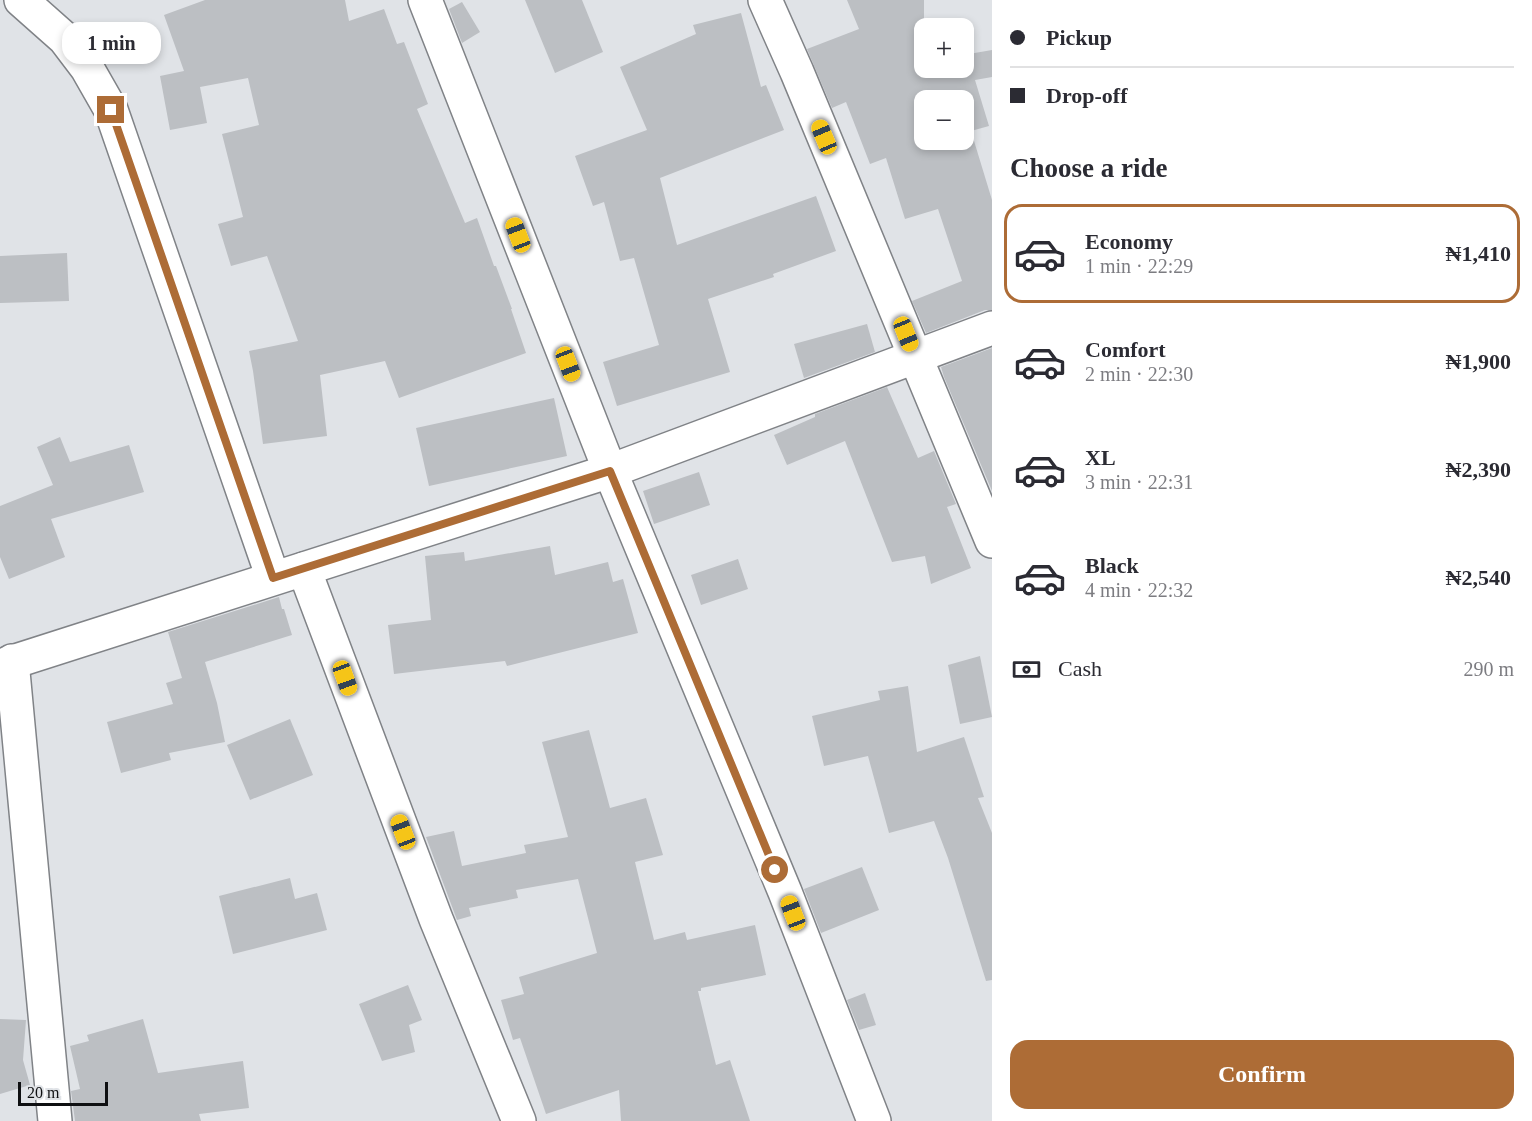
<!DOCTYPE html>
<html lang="en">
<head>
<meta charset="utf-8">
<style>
	:root { --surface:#fff; --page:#f2f2f3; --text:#2b2b33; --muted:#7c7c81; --line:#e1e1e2; --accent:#ad6c36 }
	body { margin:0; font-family:Georgia,serif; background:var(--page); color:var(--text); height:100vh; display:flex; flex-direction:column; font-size:22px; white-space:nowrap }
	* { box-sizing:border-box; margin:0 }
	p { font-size:20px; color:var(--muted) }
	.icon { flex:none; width:33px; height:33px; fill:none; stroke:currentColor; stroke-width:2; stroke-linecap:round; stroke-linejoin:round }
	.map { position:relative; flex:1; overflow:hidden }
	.panel { display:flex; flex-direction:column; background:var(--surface); width:540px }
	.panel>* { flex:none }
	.hud { display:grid; align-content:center; height:132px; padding:0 18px; background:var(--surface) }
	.fabs { position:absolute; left:914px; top:18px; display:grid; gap:12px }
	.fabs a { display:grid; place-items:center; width:60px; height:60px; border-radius:12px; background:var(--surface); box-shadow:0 3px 9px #0003; font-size:30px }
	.scale { position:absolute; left:18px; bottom:15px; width:90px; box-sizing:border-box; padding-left:6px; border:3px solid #0f1012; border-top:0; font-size:16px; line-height:21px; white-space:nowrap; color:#0f1012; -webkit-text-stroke:4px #e0e3e7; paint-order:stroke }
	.end { position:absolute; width:27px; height:27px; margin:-14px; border:8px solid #ad6c36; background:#fff; box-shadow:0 0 0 3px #fff }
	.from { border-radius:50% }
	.bubble { position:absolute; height:42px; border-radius:18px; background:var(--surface); box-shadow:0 3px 9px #0003; font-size:20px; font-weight:800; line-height:42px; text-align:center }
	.car { position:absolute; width:18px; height:36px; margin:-18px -9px; border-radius:8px; box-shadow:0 0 4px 2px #0007; background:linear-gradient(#f5c518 24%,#345 0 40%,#f5c518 0 76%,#345 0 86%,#f5c518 0) }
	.hud b { display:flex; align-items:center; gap:21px; height:57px; font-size:22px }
	.hud b+b { border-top:2px solid var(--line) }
	.hud i { width:15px; height:15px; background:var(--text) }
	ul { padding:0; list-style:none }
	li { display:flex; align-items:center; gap:18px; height:99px; margin:0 12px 9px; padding:0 6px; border:3px solid transparent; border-radius:18px }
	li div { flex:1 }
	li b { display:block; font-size:22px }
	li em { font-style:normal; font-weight:800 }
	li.current { border-color:var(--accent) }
	li>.icon { width:54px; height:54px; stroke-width:1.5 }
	h2 { padding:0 18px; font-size:27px; line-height:72px }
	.pay { display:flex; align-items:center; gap:15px; height:66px; padding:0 18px; font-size:22px }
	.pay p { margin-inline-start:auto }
	.primary-button { display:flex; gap:12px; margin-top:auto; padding:12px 18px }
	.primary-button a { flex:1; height:69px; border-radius:18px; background:var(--accent); color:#fff; font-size:24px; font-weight:800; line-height:69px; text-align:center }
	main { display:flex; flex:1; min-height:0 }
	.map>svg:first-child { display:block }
	.building { fill:#bcbfc3; fill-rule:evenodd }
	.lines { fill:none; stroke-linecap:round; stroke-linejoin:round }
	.street-casing { stroke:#808387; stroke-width:36 }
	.street { stroke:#fff; stroke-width:33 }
	.route { stroke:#ad6c36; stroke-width:8 }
</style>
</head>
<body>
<main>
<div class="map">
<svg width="992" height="1121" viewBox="0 0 992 1121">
	<rect width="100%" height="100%" fill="#e0e3e7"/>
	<g class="building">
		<path d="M205,0h140l4,21 35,-12 13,35 7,-2 24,62 -11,5 48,114 12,-5 17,48h2l16,43h-1l15,44 -127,45 -14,-37 -65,14 7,61 -64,8 -10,-73 -4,-20 49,-10 -31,-85 -36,10 -13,-42 25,-7 -21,-83 37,-9 -11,-47 -48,9 7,36 -37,7 -10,-54 24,-5 -20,-56z"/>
		<path d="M525,0h57l21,52 -48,21z"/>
		<path d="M847,0h77v68h39v-13l29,-5v27l-17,3 14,46 -18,5 21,69v110h-7l-59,23 -14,-32 50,-20 -24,-72 -33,10 -19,-61 -16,6 -24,-62 -14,6 -25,-59 52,-20zM924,100h39v40h-39z"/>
		<path d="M462,2l18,30 -18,11 -13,-34z"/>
		<path d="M741,13l20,74 5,-2 18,45 -124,48 17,67 139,-49 20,55 -63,23 1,3 -66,22 22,73 -113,34 -14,-44 56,-17 -25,-87 -14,3 -16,-59 -11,4 -18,-50 72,-26 -27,-63 76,-33 -3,-9z"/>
		<path d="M67,253l2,48 -69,2v-47z"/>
		<path d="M867,324l8,28 -71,26 -10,-34z"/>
		<path d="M992,348v143l-48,-114 -3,-10z"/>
		<path d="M887,387l31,71 16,-7 22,53 -9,3 24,61 -40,16 -6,-28 -33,6 -47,-121 -58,24 -13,-30 41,-18v-3z"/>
		<path d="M554,398l13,58 -138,30 -13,-58z"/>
		<path d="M60,437l10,25 59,-17 15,47 -93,27 14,38 -56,22 -9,-22v-51l53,-21 -16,-38z"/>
		<path d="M699,472l11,33 -56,19 -11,-33z"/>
		<path d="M550,546l5,29 53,-13 5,20 10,-3 15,54 -131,33 -2,-5 -111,13 -6,-49 43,-5 -6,-64 39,-4 1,9z"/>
		<path d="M738,559l10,30 -47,16 -10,-30z"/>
		<path d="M279,597l3,12h2l8,26 -87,27 12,41 8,39 -56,11 2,7 -50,13 -14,-51 66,-18 -7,-21 16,-5 -14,-46z"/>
		<path d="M980,656l12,61 -32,7 -12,-59z"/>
		<path d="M908,686l9,66 47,-15 20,60 -6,1 14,35v147l-6,1 -38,-123 -14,-37 -45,12 -21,-77 -44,10 -12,-50 68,-16 -2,-9z"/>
		<path d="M290,719l23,56 -63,25 -23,-55z"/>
		<path d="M589,730l21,78 36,-10 17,57 -28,7 19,78 31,-8 2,8 68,-15 11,50 -65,13v3h-3l18,74 14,-5 20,61h-129l-2,-31 -73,24 -26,-76 -7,2 -12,-40 23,-6 -5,-17 78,-24 -19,-74 -62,11 2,8 -49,10 2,8 -14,4 -31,-83 28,-6 8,35 64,-13 -2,-8 44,-8 -26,-95z"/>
		<path d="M862,867l17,43 -58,23 -17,-44z"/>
		<path d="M290,878l5,21 22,-6 10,37 -94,24 -14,-58z"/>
		<path d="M408,985l14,35 -13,5 6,27 -33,9 -23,-57z"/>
		<path d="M865,993l11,32 -17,5 -12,-30z"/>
		<path d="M0,1019l26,1 -3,40 7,25 -30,9z"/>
		<path d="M143,1019l15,54 85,-12 6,47 -50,6 2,7h-126l-4,-30 9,-2 -10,-43 19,-5 -2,-6z"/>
	</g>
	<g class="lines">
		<defs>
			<g id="street">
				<path d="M21,0l44,39 22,29 24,42 162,468"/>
				<path d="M425,0l185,471 175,421 89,229"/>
				<path d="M765,0l32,72 195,469"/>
				<path d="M304,569l132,350 83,202"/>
				<path d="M12,661l43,460"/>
				<path d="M0,666l610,-195 382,-143"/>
			</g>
		</defs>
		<use href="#street" class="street-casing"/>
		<use href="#street" class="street"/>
	</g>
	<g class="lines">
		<path class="route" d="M111,110l162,468 337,-107 165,399"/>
	</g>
</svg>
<div class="fabs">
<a>+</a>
<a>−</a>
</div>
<div class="scale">20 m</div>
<i class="end from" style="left:775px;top:870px"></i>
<i class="end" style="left:111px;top:110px"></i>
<div class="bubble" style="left:62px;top:22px;width:99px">1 min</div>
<i class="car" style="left:824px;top:137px;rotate:337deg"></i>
<i class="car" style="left:518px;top:235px;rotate:339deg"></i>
<i class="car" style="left:906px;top:334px;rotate:158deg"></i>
<i class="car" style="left:568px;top:364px;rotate:159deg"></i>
<i class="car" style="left:345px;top:678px;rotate:160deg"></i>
<i class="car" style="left:403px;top:832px;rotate:339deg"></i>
<i class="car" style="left:793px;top:913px;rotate:339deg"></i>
</div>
<section class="panel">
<div class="hud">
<b><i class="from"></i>Pickup</b>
<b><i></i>Drop-off</b>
</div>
<h2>Choose a ride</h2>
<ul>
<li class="current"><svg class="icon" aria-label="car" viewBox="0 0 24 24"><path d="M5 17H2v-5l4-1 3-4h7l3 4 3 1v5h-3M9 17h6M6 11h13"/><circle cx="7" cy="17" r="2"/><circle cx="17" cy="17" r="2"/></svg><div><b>Economy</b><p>1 min · 22:29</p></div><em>₦1,410</em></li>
<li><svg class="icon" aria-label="car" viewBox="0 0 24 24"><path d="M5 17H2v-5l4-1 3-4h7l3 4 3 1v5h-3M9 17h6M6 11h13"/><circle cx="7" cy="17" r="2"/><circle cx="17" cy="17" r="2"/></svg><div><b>Comfort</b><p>2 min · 22:30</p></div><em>₦1,900</em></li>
<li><svg class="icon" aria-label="car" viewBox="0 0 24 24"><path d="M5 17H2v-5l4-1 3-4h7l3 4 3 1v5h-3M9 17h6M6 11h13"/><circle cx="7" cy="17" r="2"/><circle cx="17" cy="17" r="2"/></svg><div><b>XL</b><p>3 min · 22:31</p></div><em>₦2,390</em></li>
<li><svg class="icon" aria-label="car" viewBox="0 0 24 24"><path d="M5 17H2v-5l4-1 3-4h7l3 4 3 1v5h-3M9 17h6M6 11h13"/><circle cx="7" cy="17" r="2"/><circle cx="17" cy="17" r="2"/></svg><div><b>Black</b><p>4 min · 22:32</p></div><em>₦2,540</em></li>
</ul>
<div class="pay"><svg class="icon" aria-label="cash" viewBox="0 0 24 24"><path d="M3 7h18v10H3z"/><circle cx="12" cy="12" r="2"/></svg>Cash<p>290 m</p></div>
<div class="primary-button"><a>Confirm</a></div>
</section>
</main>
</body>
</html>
